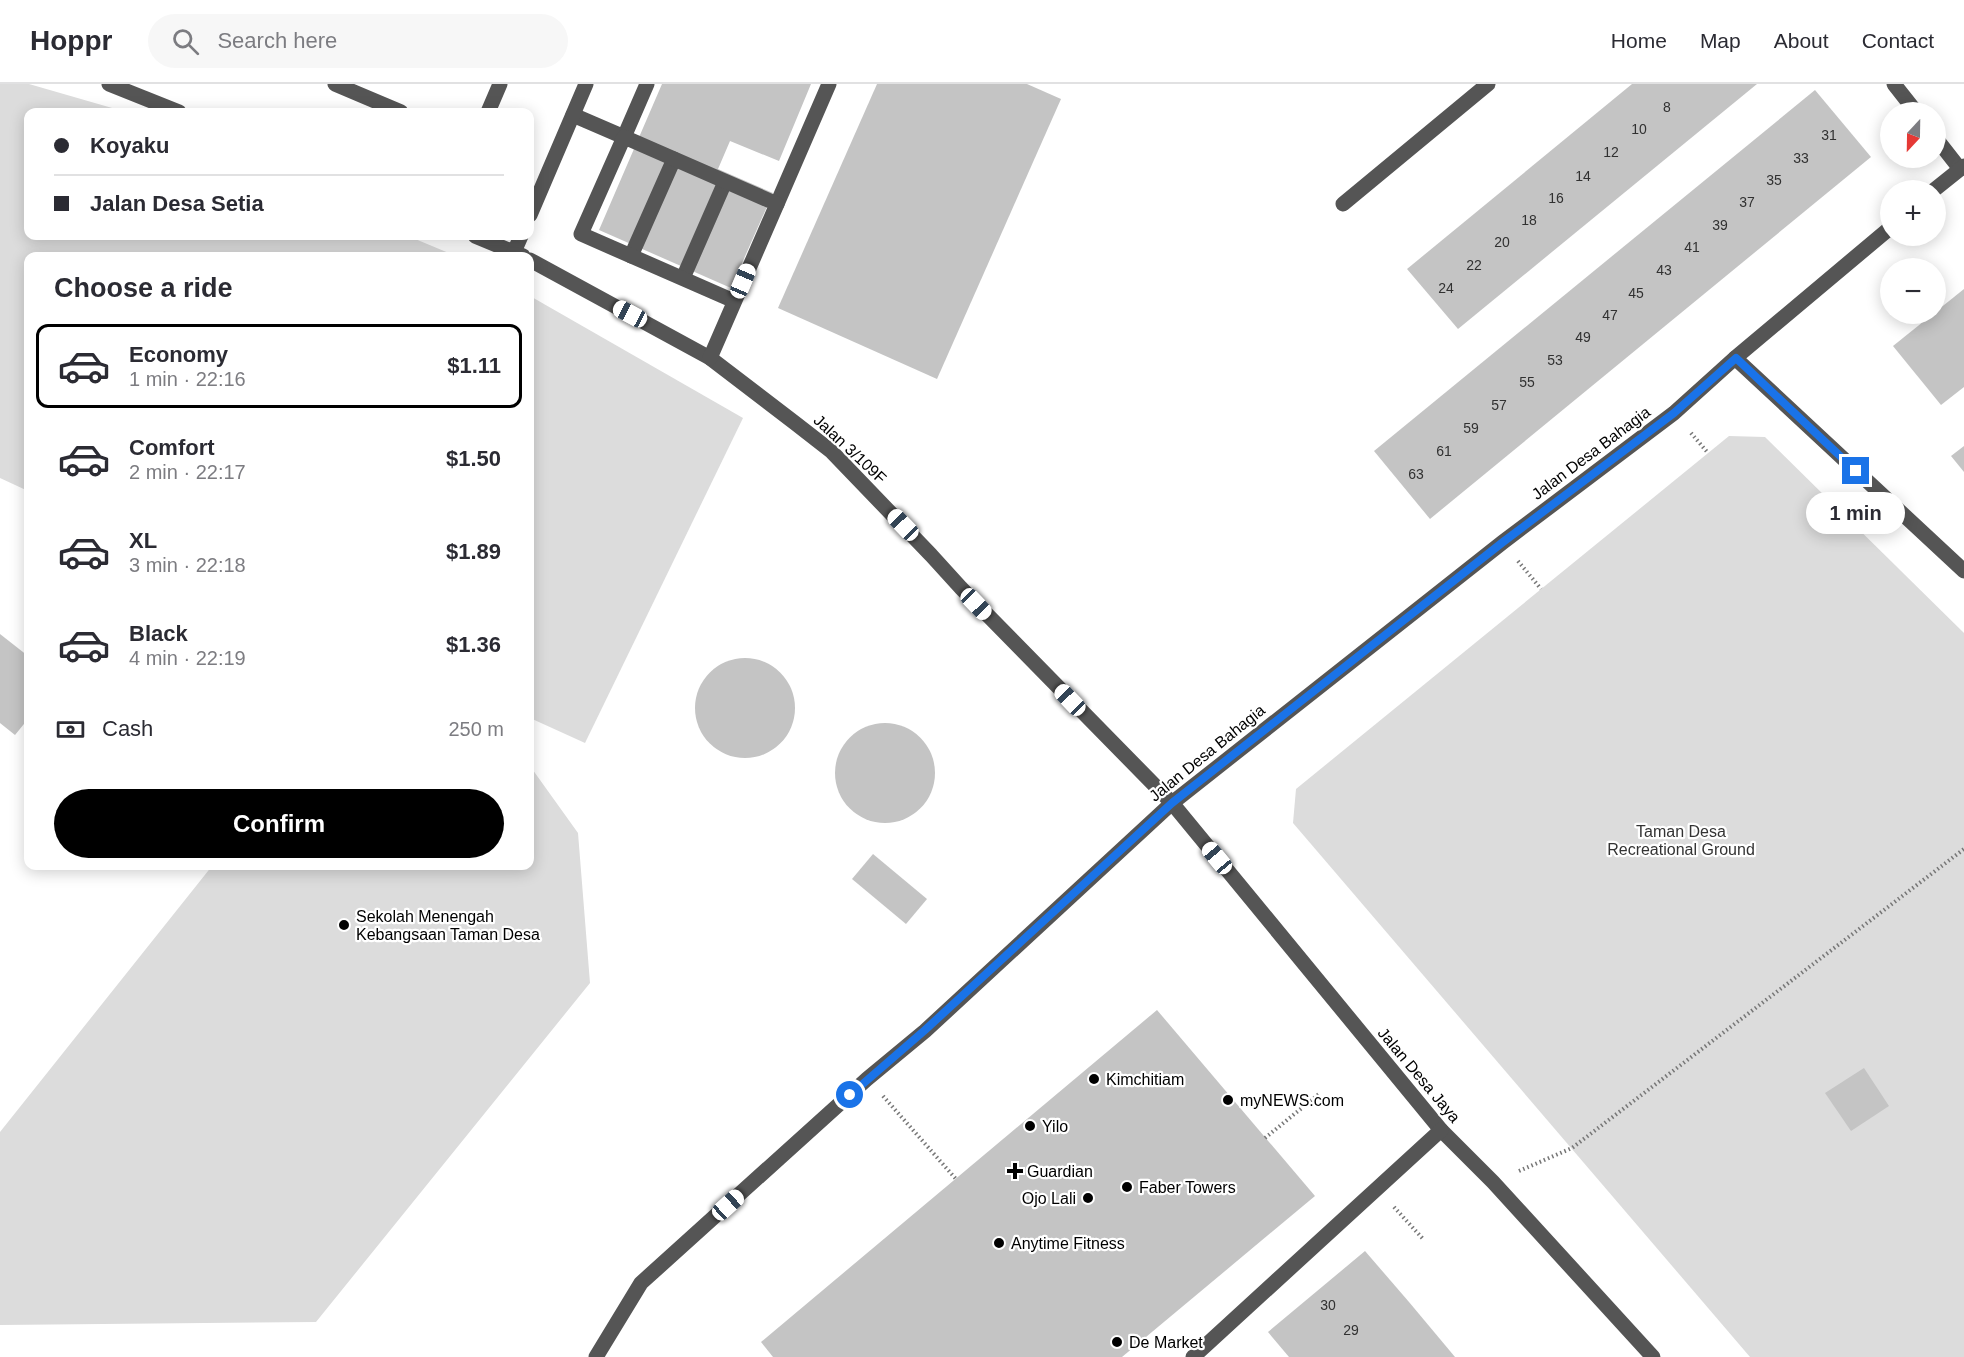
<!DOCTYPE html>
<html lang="en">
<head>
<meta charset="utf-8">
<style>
	:root { --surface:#fff; --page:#f7f7f7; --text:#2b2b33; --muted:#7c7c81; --line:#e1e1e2; --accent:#000 }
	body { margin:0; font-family:Arial,sans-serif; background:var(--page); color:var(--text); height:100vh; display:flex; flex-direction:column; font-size:22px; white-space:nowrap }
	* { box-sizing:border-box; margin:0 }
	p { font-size:20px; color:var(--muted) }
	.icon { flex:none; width:33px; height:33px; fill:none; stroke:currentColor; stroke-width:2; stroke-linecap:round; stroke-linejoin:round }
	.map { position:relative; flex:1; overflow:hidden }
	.drawer { position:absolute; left:24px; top:168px; width:510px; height:618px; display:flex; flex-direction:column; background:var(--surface); border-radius:12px; box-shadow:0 3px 15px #0003 }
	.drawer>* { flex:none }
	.hud { position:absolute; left:24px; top:24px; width:510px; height:132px; border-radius:12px; box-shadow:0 3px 15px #0003; display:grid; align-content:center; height:132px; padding:0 30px; background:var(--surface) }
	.needle { width:39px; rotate:202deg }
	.fabs { position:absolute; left:1880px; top:18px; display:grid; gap:12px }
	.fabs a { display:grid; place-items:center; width:66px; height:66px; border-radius:50%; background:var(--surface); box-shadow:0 3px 15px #0003; font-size:30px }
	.end { position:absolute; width:27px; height:27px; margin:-14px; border:8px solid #1a73e8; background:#fff; box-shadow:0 0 0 3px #fff }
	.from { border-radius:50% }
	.bubble { position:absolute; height:42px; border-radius:21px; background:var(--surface); box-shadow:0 3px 15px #0003; font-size:20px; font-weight:600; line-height:42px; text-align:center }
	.car { position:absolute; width:18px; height:36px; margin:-18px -9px; border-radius:8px; box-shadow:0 0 4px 2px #0007; background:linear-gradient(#fff 24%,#345 0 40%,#fff 0 76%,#345 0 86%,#fff 0) }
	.hud b { display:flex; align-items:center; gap:21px; height:57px; font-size:22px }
	.hud b+b { border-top:2px solid var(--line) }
	.hud i { width:15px; height:15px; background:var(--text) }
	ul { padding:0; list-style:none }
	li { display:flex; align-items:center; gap:18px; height:84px; margin:0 12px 9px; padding:0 18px; border:3px solid transparent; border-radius:12px }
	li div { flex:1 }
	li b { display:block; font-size:22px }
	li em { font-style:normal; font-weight:600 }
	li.active { border-color:var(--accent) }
	li>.icon { width:54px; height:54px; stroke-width:1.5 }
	h2 { padding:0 30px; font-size:27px; line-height:72px }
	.pay { display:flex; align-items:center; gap:15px; height:66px; padding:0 30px; font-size:22px }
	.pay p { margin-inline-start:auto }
	.button { display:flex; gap:12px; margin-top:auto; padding:12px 30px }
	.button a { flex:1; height:69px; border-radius:36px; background:var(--accent); color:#fff; font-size:24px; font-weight:600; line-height:69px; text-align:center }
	header { display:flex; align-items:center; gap:36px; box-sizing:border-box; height:84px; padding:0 30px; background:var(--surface); border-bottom:2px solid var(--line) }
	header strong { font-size:28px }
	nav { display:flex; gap:33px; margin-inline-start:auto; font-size:21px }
	.search { width:420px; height:54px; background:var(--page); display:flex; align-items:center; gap:15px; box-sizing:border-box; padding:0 21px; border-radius:33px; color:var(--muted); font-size:22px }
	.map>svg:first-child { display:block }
	.green { fill:#dcdcdc }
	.building { fill:#c4c4c4 }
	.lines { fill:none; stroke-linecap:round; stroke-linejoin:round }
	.path { stroke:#777; stroke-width:4; stroke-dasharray:1.5 3; stroke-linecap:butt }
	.minor { stroke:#555; stroke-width:15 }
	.route { stroke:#1a73e8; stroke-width:8 }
	.poi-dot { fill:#000; stroke:#fff; stroke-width:2 }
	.labels { text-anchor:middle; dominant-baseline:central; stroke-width:4.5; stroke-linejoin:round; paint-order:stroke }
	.number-label { font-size:14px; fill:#313131 }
	.street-label { font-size:16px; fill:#000; stroke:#fff }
	.park-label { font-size:16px; fill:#333; stroke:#fff }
	.poi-label { font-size:16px; fill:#000; stroke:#fff; text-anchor:start }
</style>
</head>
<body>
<header>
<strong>Hoppr</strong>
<div class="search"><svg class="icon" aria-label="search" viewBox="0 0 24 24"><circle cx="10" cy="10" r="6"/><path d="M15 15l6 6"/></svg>Search here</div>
<nav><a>Home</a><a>Map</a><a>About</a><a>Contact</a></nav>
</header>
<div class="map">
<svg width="1964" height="1273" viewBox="0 0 1964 1273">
	<rect width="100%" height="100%" fill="#fff"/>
	<g class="green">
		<path d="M0,0h29l97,28h-98v124h380l48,20h-428v235l-28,-13z"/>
		<path d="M530,212l213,122 -158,325 -55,-25z"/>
		<path d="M1729,352l36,1 199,196v724h-214l-457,-534 3,-34z"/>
		<path d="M530,682l48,67 12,150 -274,339 -316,3v-193l212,-266h318z"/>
	</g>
	<g class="building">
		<path d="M662,0h149l-32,77 -49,-20 -12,28 55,24 -42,95 -132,-58z"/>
		<path d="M877,0h150l34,15 -124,280 -159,-71z"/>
		<path d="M1632,0h125l-299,245 -51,-60z"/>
		<path d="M1815,6l56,67 -441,362 -56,-68z"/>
		<path d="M1964,205v98l-23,18 -48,-59z"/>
		<path d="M1964,362v26l-13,-16z"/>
		<path d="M0,550l28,22v63l-13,16 -15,-12z"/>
		<circle cx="745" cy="624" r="50"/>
		<circle cx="885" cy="689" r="50"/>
		<path d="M873,770l54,45 -21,25 -54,-45z"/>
		<path d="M1157,926l158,186 -193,161h-349l-12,-15z"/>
		<path d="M1864,984l25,38 -38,25 -26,-38z"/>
		<path d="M1365,1167l44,51 46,55h-166l-21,-25z"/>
	</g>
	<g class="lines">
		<g class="path">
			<path d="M1691,349l17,20"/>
			<path d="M1518,477l23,28"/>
			<path d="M883,1012l73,83"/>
			<path d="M1265,1054l54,-44"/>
			<path d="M1519,1087l53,-23 392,-299"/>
			<path d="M1394,1123l30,33"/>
		</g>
		<g class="minor">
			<path d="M109,0l70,28"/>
			<path d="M335,0l66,28"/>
			<path d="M1894,0l22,28"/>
			<path d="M488,28l12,-28"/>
			<path d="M573,31l51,22 23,-53"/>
			<path d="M1935,53l25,32"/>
			<path d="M1934,106l30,-24"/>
			<path d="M777,120l52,-120"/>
			<path d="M1343,120l145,-120"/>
			<path d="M530,131l56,-131"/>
			<path d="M475,152l48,20"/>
			<path d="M514,168l7,-16"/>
			<path d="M631,172l43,-97"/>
			<path d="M530,176l180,98 85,65 36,28 100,104 30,33 211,215 269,327 52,52 160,175"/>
			<path d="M683,194l42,-96"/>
			<path d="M710,274l67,-154 -153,-67 -43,97 153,67"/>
			<path d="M1735,274l229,213"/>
			<path d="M596,1273l45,-74 226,-204 58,-48 247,-228 331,-261 171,-129 61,-55 155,-130"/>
			<path d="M1193,1273l248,-227"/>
		</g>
	</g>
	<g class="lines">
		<path class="route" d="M850,1011l75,-65 247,-227 331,-261 171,-129 62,-55 120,113"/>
	</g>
	<g class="poi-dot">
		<circle cx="344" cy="841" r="6"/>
		<circle cx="1094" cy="995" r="6"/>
		<circle cx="1228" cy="1016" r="6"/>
		<circle cx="1030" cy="1042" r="6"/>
		<path d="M1012 1078h6v6h6v6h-6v6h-6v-6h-6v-6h6z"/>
		<circle cx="1127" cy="1103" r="6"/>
		<circle cx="1088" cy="1114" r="6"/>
		<circle cx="999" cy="1159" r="6"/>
		<circle cx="1117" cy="1258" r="6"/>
	</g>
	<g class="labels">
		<g class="number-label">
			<text x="1667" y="23">8</text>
			<text x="1639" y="45">10</text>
			<text x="1829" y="51">31</text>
			<text x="1611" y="68">12</text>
			<text x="1801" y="74">33</text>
			<text x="1583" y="92">14</text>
			<text x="1774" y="96">35</text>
			<text x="1556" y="114">16</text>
			<text x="1747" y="118">37</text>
			<text x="1529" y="136">18</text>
			<text x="1720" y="141">39</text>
			<text x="1502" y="158">20</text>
			<text x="1692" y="163">41</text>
			<text x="1474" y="181">22</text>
			<text x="1664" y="186">43</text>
			<text x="1446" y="204">24</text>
			<text x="1636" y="209">45</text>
			<text x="1610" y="231">47</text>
			<text x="1583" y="253">49</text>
			<text x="1555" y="276">53</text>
			<text x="1527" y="298">55</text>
			<text x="1499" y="321">57</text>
			<text x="1471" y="344">59</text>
			<text x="1444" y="367">61</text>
			<text x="1416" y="390">63</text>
			<text x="1328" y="1221">30</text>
			<text x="1351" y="1246">29</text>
		</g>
		<g class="street-label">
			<text transform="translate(850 365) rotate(43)">Jalan 3/109F</text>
			<text transform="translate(1591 369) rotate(-37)">Jalan Desa Bahagia</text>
			<text transform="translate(1207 669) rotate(-39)">Jalan Desa Bahagia</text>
			<text transform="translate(1419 991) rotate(50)">Jalan Desa Jaya</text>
		</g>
		<g class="park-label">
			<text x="1681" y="747">Taman Desa<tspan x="1681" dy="18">Recreational Ground</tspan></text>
		</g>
		<g class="poi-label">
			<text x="356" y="832">Sekolah Menengah<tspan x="356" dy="18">Kebangsaan Taman Desa</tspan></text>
			<text x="1106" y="995">Kimchitiam</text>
			<text x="1240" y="1016">myNEWS.com</text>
			<text x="1042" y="1042">Yilo</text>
			<text x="1027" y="1087">Guardian</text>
			<text x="1139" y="1103">Faber Towers</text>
			<text x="1076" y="1114" text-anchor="end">Ojo Lali</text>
			<text x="1011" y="1159">Anytime Fitness</text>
			<text x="1129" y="1258">De Market</text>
		</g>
	</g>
</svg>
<div class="fabs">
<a><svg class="needle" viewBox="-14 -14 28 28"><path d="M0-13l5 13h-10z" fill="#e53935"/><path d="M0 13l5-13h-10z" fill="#7c7c81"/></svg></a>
<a>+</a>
<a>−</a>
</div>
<i class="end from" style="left:850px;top:1011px"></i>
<i class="end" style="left:1856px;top:387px"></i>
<div class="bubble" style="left:1806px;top:408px;width:99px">1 min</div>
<i class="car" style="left:743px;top:197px;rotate:23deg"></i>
<i class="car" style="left:630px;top:230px;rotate:298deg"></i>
<i class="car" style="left:903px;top:441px;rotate:316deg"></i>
<i class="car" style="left:976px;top:520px;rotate:136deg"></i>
<i class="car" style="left:1070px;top:616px;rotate:316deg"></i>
<i class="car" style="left:1217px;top:774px;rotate:320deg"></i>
<i class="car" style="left:728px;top:1121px;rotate:48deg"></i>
<div class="hud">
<b><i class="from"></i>Koyaku</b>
<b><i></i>Jalan Desa Setia</b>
</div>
<section class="drawer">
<h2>Choose a ride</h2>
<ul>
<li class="active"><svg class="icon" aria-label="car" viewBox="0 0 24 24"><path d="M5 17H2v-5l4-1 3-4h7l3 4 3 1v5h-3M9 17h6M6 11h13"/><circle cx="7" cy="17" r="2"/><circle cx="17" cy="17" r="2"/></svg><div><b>Economy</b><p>1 min · 22:16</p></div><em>$1.11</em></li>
<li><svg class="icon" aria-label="car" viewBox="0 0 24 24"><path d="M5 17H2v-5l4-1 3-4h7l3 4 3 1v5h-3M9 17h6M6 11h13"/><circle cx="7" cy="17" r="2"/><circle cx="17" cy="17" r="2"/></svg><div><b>Comfort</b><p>2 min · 22:17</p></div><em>$1.50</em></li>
<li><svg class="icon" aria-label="car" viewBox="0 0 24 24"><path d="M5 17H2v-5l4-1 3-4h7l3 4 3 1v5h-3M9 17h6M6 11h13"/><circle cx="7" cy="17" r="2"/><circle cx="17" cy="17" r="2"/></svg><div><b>XL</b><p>3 min · 22:18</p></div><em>$1.89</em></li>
<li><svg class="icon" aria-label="car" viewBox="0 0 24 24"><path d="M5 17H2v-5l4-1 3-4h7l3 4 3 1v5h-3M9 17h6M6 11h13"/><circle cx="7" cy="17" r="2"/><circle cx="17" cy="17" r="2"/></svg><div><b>Black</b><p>4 min · 22:19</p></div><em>$1.36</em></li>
</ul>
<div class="pay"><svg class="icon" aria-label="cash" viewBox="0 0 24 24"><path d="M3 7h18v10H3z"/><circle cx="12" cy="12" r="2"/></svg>Cash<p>250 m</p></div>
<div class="button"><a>Confirm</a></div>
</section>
</div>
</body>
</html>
